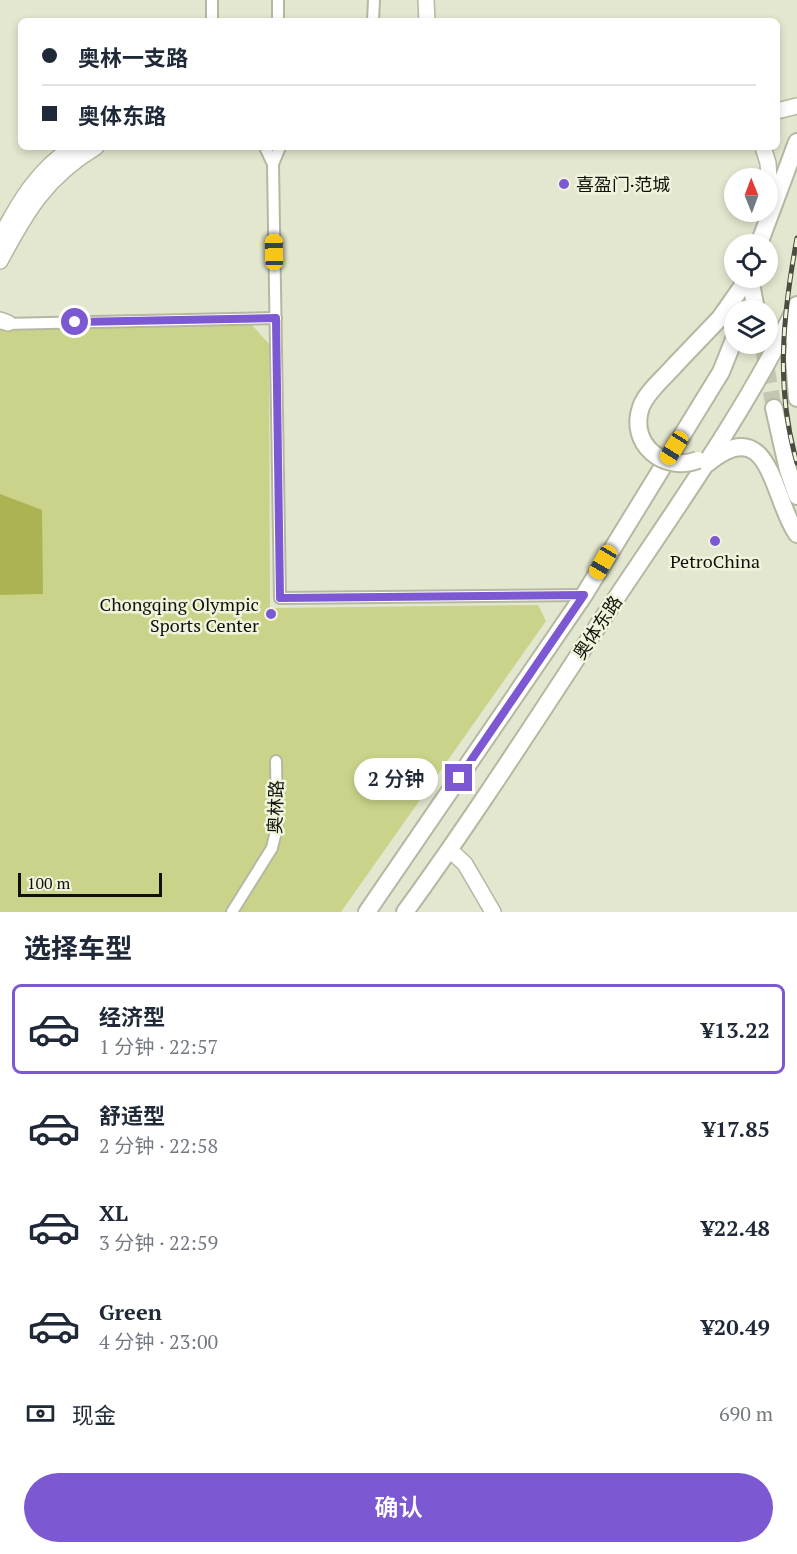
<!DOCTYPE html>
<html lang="zh">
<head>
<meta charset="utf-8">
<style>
	:root { --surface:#fff; --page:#f6f6f7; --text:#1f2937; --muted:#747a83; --line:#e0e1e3; --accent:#7c58d2 }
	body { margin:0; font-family:"PT Serif","Noto Sans SC",serif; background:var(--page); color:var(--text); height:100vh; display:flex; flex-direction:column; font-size:22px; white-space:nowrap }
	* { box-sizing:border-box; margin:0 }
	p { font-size:20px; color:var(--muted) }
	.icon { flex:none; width:33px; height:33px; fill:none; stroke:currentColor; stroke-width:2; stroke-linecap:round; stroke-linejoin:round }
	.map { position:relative; height:912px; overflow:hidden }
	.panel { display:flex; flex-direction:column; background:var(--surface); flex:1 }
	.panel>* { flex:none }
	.hud { position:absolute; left:18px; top:18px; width:762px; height:132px; border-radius:9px; box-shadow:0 3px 9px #0003; display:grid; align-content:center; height:132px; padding:0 24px; background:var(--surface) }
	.needle { width:39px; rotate:359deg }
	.buttons { position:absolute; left:724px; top:168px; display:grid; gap:12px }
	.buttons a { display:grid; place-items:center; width:54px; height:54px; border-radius:50%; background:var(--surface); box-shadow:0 3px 9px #0003; font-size:30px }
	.scale { position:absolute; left:18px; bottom:15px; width:144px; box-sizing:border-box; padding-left:6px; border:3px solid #101109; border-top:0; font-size:16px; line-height:21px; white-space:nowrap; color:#101109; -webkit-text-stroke:4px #f1f4dc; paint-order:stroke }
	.end { position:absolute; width:27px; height:27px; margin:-14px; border:8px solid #7c58d2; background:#fff; box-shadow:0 0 0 3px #fff }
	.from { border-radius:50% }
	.bubble { position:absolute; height:42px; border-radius:21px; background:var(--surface); box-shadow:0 3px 9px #0003; font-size:20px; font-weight:600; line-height:42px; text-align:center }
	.car { position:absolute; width:18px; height:36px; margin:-18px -9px; border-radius:8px; box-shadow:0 0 4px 2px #0007; background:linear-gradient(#f5c518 24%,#345 0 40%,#f5c518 0 76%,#345 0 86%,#f5c518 0) }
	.hud b { display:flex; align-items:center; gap:21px; height:57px; font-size:22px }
	.hud b+b { border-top:2px solid var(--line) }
	.hud i { width:15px; height:15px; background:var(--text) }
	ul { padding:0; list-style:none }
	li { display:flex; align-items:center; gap:18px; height:90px; margin:0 12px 9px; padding:0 12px; border:3px solid transparent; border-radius:9px }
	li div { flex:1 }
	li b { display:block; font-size:22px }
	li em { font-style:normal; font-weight:600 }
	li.current { border-color:var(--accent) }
	li>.icon { width:54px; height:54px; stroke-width:1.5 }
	h2 { padding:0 24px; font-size:27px; line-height:72px }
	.pay { display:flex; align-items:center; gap:15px; height:66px; padding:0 24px; font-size:22px }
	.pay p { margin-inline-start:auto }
	.cta { display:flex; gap:12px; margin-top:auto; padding:12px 24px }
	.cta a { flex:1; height:69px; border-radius:36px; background:var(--accent); color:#fff; font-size:24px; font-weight:600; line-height:69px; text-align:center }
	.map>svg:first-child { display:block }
	.green { fill:#cbd38a }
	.forest { fill:#abb352 }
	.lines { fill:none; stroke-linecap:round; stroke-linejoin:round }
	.primary-tunnel { stroke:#c3c7b1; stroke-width:16; stroke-dasharray:16 8; stroke-linecap:butt }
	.street-casing { stroke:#b5b8a1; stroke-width:14 }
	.secondary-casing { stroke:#b5b8a1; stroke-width:18 }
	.primary-casing { stroke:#b5b8a1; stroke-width:20 }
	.street { stroke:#fff; stroke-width:10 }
	.secondary { stroke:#fff; stroke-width:15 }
	.primary { stroke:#fff; stroke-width:16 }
	.rail-casing { stroke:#4b4d40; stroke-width:5 }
	.rail { stroke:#f1f4dc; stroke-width:3; stroke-dasharray:9; stroke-linecap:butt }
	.primary-bridge-casing { stroke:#b5b8a1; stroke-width:20; stroke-linecap:butt }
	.primary-bridge { stroke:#fff; stroke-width:16 }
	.route { stroke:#7c58d2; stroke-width:8 }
	.poi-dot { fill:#7c58d2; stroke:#f1f4dc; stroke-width:2 }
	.labels { text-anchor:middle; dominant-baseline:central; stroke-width:5; stroke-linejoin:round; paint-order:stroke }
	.poi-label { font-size:18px; fill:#101109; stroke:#f1f4dc; text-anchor:start }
	.street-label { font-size:18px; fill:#101109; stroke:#f1f4dc }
</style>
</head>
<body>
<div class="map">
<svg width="797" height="912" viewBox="0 0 797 912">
	<rect width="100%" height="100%" fill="#e3e7cf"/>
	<path class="green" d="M251,324l18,20 1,264 268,-3 8,16 -205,291h-341v-584z"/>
	<path class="forest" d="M0,494l42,16 1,84 -43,1z"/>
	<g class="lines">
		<path class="primary-tunnel" d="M762,344l12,64"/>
		<defs>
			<g id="street">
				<path d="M212,0v21"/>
				<path d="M278,21v-21"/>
				<path d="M373,21l1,-21"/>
				<path d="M265,147l8,17"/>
				<path d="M280,147l-7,17 7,434 304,-3"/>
				<path d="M3,324l273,-6"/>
				<path d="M232,912l40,-64 5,-21 -1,-66"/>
			</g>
			<g id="secondary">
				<path d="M426,0l1,21"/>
				<path d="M777,111l20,-5"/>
				<path d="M763,147l5,16 3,45"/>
				<path d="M0,238c19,-36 38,-69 73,-91"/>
				<path d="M0,261c26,-49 46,-84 96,-114"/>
				<path d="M0,320l8,3"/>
				<path d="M450,850l15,14 28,48"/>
			</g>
			<g id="primary">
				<path d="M759,244l38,-102"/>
				<path d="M750,278l6,32"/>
				<path d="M797,321l-3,37 3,40"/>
				<path d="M676,364l44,-46 28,-40"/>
				<path d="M774,408l14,62 9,26"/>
				<path d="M708,463c63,-52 64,36 89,71"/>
				<path d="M367,912l217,-317 137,-223 14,-35"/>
				<path d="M405,912c72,-99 138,-203 206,-306 65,-98 135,-195 186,-301"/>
			</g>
		</defs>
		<use href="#street" class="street-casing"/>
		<use href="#secondary" class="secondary-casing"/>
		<use href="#primary" class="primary-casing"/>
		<use href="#street" class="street"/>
		<use href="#secondary" class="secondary"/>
		<use href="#primary" class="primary"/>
		<defs>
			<path id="rail" d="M797,238c-14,76 -22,149 0,225"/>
		</defs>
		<use href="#rail" class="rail-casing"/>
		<use href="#rail" class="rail"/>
		<defs>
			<path id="primary-bridge" d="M676,364c-11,13 -29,27 -35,43 -13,37 23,66 57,53"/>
		</defs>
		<use href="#primary-bridge" class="primary-bridge-casing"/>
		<use href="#primary-bridge" class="primary-bridge"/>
	</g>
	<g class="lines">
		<path class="route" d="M75,322l201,-4 4,280 304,-3 -125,183"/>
	</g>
	<g class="poi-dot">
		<circle cx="564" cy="184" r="6"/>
		<circle cx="715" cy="541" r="6"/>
		<circle cx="271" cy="614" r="6"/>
	</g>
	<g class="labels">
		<g class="poi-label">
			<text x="576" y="184">喜盈门·范城</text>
			<text x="715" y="561" text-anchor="middle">PetroChina</text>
			<text x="259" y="604" text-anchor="end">Chongqing Olympic<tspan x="259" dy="21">Sports Center</tspan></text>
		</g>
		<g class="street-label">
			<text transform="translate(597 627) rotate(-56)">奥体东路</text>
			<text transform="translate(275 807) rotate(-88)">奥林路</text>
		</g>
	</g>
</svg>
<div class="buttons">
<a><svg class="needle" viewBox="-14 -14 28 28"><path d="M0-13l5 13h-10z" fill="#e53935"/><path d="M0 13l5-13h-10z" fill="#747a83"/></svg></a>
<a><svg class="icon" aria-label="locate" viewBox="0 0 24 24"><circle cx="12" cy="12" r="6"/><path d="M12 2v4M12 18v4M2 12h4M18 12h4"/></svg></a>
<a><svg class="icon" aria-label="layers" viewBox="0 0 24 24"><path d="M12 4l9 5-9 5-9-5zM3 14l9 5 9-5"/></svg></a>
</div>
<div class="scale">100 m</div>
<i class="end from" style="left:75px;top:322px"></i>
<i class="end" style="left:459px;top:778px"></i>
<div class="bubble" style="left:354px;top:758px;width:84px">2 分钟</div>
<i class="car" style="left:274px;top:252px;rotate:359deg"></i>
<i class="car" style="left:674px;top:448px;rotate:212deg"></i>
<i class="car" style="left:603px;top:562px;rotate:210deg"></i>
<div class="hud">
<b><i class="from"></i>奥林一支路</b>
<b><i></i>奥体东路</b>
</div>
</div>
<section class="panel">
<h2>选择车型</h2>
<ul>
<li class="current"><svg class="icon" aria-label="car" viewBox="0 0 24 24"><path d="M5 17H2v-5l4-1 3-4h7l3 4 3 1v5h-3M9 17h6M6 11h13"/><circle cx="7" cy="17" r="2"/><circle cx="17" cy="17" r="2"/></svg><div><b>经济型</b><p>1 分钟 · 22:57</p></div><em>¥13.22</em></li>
<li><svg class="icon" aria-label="car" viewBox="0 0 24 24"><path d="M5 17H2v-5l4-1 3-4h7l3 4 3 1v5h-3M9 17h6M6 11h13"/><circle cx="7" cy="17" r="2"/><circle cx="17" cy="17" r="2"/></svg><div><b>舒适型</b><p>2 分钟 · 22:58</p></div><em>¥17.85</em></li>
<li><svg class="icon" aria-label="car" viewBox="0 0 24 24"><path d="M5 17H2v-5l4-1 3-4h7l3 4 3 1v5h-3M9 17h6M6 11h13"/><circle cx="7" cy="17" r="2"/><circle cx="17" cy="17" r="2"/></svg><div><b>XL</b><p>3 分钟 · 22:59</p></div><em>¥22.48</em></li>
<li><svg class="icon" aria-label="car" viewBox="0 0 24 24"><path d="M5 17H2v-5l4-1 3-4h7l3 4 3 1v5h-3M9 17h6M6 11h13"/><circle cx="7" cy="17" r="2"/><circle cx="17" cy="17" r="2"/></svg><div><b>Green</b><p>4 分钟 · 23:00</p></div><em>¥20.49</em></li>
</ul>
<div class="pay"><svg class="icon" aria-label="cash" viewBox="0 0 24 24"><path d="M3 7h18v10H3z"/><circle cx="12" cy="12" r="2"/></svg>现金<p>690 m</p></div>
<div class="cta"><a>确认</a></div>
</section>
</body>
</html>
